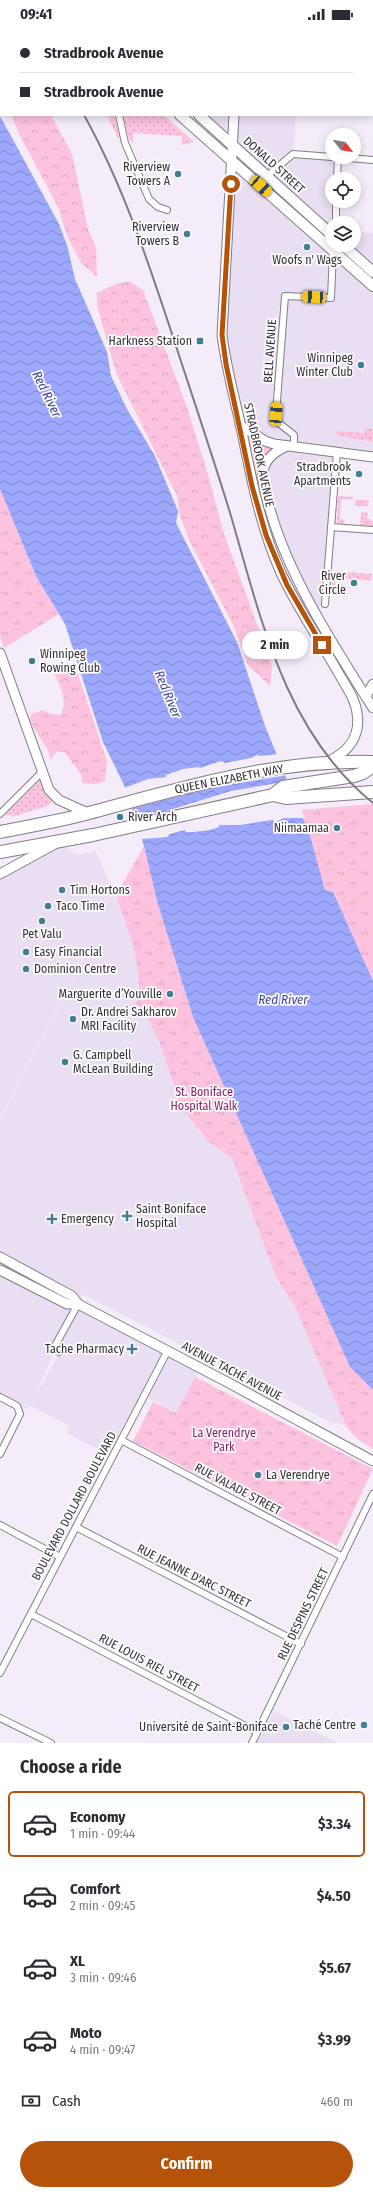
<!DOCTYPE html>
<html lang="en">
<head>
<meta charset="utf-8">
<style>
	:root { --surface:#fff; --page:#f7f7f7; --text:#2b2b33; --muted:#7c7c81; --line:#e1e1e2; --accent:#b45309 }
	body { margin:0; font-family:"Fira Sans Condensed",sans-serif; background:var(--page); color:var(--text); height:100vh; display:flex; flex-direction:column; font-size:15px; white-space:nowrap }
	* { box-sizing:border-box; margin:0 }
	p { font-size:13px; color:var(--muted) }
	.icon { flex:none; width:22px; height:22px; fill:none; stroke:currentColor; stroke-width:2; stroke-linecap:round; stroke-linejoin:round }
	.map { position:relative; height:1715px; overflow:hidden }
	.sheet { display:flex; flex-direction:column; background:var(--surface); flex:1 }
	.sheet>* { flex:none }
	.hud { position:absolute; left:0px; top:0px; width:373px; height:88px; box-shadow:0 2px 10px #0003; display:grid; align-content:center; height:88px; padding:0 20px; background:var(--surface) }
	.needle { width:26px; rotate:121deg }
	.tools { position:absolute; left:325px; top:100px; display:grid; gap:8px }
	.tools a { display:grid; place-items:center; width:36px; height:36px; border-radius:50%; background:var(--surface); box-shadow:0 2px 10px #0003; font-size:20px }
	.end { position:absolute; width:18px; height:18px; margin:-9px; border:5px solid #b45309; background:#fff; box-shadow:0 0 0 2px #fff }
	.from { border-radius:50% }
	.bubble { position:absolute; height:28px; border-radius:14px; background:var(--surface); box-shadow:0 2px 10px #0003; font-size:13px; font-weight:700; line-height:28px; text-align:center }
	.car { position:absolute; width:12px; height:24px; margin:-12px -6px; border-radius:5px; box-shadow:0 0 3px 1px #0007; background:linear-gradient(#f5c518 24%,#345 0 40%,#f5c518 0 76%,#345 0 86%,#f5c518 0) }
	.hud b { display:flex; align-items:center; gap:14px; height:38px; font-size:15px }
	.hud b+b { border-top:1px solid var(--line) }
	.hud i { width:10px; height:10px; background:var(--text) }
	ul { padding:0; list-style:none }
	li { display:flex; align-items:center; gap:12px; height:66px; margin:0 8px 6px; padding:0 12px; border:2px solid transparent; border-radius:6px }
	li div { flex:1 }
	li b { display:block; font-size:15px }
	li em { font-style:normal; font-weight:700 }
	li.selected { border-color:var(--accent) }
	li>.icon { width:36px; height:36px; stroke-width:1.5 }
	h2 { padding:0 20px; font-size:18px; line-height:48px }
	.pay { display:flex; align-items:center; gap:10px; height:44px; padding:0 20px; font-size:15px }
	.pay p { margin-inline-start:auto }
	.cta { display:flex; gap:8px; margin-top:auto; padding:8px 20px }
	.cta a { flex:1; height:46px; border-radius:24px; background:var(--accent); color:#fff; font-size:16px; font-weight:700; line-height:46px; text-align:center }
	.status { display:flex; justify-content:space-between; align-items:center; height:28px; padding:0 20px; background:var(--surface); direction:ltr }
	.status svg { height:11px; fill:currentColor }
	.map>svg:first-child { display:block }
	.built { fill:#eadef2; fill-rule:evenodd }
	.grass { fill:url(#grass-dots) }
	.forest { fill:url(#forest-crowns) }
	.park { fill:url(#park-tufts) }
	.water { fill:url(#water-waves) }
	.pier { fill:#f4ecf9 }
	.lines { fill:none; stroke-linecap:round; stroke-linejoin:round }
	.street-casing { stroke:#847c88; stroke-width:8 }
	.secondary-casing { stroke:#847c88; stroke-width:11 }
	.primary-casing { stroke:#847c88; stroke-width:12 }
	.highway-casing { stroke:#847c88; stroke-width:14 }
	.street { stroke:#fff; stroke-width:6 }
	.secondary { stroke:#fff; stroke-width:9 }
	.primary { stroke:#fff; stroke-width:10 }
	.highway { stroke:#fff; stroke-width:12 }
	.rail { stroke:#807b83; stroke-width:2 }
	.route { stroke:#b45309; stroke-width:5 }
	.poi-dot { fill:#407f93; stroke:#fefcff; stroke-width:1.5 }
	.labels { text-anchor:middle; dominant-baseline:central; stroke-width:3.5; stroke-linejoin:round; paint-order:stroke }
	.street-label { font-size:12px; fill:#343136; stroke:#fefcff }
	.poi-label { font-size:12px; fill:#343136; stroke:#fefcff; text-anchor:end }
	.park-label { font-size:12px; fill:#8a225e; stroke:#fefcff }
	.water-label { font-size:13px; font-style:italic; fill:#3c3f9d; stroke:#fefcff }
</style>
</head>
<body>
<div class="status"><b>09:41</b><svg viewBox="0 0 49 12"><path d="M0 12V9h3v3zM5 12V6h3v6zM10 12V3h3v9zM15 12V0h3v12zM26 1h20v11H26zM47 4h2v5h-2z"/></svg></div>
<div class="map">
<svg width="373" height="1715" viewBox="0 0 373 1715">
	<defs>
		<pattern id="grass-dots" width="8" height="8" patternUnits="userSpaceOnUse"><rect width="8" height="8" fill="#fdc3de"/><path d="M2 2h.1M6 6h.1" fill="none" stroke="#d9a8bf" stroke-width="1.8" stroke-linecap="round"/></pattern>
		<pattern id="forest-crowns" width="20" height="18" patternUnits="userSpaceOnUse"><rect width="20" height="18" fill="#fdc3de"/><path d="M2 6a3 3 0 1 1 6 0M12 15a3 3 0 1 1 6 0" fill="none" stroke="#d9a8bf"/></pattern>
		<pattern id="park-tufts" width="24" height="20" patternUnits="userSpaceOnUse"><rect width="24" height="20" fill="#fdc3de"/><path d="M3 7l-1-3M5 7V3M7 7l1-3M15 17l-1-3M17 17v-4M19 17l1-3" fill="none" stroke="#d9a8bf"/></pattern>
		<pattern id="water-waves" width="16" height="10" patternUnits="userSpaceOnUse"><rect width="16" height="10" fill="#9ba8fb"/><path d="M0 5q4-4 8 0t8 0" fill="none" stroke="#7f89cc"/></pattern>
	</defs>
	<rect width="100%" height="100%" fill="#f4ecf9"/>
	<g class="built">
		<path d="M101,0h78v1z"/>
		<path d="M199,87h97l-3,39 45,3 -1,22h-5v22h4v22h-4v12z"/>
		<path d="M232,132l141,126v169l-36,-3 -12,152 -10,5 -19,-31 -56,-153 -18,-90z"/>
		<path d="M354,204l19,1v39l-30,-27h11z"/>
		<path d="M60,814l17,13 18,-4 21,44 22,67 1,20 -3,23 8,5 17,33 21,66 27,33 23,16 43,117 20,32 51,119 -16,-4 -247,-128 -5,10 122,63 -24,46 -32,-17 -31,61 -46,-24 3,-7 -39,-20 -11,5 -20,-14v-276l115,-224 -115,222v-245zM55,1322l2,6 -23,43z"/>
		<path d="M274,1683l64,32h-81z"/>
	</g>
	<g class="grass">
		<path d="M107,87h7l6,22 -2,1z"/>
		<path d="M123,87h41l30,27 -12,3v-9l-49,-3v10l-4,-4z"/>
		<path d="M240,397l45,22 -15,10 -6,30 -12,-1z"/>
		<path d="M365,401h8v13l-38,-7 1,-4 28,2z"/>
		<path d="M338,468l15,1v2h-12l-1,20 5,1 -2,4 -6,-1z"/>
		<path d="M355,472h14l-1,6h-13z"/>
		<path d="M361,484l7,1 -1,5 6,3v5l-13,-1z"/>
		<path d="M333,543l39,3 -1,7 -35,-4 -1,9h-3z"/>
		<path d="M40,752l14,20 -7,6 -35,11 -1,-3 -7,2z"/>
	</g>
	<g class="forest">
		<path d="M11,87h40l21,39 16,75 8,19 1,29 -16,-14 -14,-27 -9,-29 -39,-73z"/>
		<path d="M129,253l14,9 45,120 21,68 14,53 49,134 -2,21 -22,-21 -14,-38 -44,-85 -10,-26 -3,-20 -61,-123 -19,-68v-12l19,-9z"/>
		<path d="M69,641l9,5 29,87 -2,20 -10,3 -13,-1 -1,-9 -17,-22h-7l-7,8 -2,-10 -19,-30 2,-6 12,-4 8,4 9,1c9,-13 0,-29 -6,-42l3,-3z"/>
	</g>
	<g class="park">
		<path d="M0,461l36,87 23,38 -55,34 -4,-12z"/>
		<path d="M373,776v177l-40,-89 -8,-2 -25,-80z"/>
		<path d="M144,818l13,55 36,116 157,350 23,23v59l-18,-12 -9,-11 -51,-119 -20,-32 -43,-117 -23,-16 -27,-33 -22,-66 -16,-33 -8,-5c10,-37 -9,-74 -20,-110z"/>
		<path d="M195,1349l178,92 -36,77 -204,-105 20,-39 23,11z"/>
	</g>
	<path class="water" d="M0,88l59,108 8,21 8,34 32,73 4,24 16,33 28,47 23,55 -2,12 61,119 28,84 45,110 15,54 8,2 40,89v409l-23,-23 -157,-350 -36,-116 -13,-55 -20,-61 -21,-43 -38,-118 -29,-48 -36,-87z"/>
	<g class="pier">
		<path d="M278,724l10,23 -74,12 -84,22 -8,-23 2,2 24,-9 18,-2v-2l17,-6 16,-2 1,1 21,-7 4,2 26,-5 6,-3 4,1 17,-2z"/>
		<path d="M290,753l15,37h-22l-7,4 -4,-2 -32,5h-21v2l-9,3 -16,2h-8l-1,-2 -15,4 -3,3 -25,2 -1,4 -8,-24 27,-6 71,-22z"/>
	</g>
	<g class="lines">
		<defs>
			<g id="street">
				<path d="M126,1l1,-1"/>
				<path d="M372,41h1"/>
				<path d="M119,87l6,28 24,56 9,8 9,3"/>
				<path d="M336,129l37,3"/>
				<path d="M267,148l26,-22 39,3"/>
				<path d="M337,151l1,-22"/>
				<path d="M336,195v-22"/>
				<path d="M294,419v-12l-14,-11 -4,-10 9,-118 46,2 2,-47"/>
				<path d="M331,499l42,3"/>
				<path d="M325,576l12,-152"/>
				<path d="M0,786l41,-41"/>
				<path d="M59,1324l-3,-3v-5l22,-40"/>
				<path d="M0,1369l17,9 3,8 -20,40"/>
				<path d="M121,1412l222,117"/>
				<path d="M0,1497l60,32"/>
				<path d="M76,1499l225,117"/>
				<path d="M31,1586l226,118"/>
				<path d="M0,1645l168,-323"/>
				<path d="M0,1690l51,25"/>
				<path d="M252,1715l121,-249"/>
			</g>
			<g id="secondary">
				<path d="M239,1v-1"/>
				<path d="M234,87l-12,220c4,32 12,61 19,92 10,50 19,99 40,146 15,32 36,63 54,94 8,15 20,30 22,46 4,23 -9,39 -28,48"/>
				<path d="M240,397l25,16 9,3 99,13"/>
				<path d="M285,419c-11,5 -21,13 -22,26 -1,11 3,23 6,33 19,70 65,140 104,202"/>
				<path d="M0,625l49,137 10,10 29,13"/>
				<path d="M366,668l7,-12"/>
				<path d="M0,846l53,-29"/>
				<path d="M0,1229l72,39 6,8"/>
				<path d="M0,1242l67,34h11l151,79 144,78"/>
			</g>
			<g id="primary">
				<path d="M81,0l1,1"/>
				<path d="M101,0l1,1"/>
				<path d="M180,87l193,171"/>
				<path d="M199,87l133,120"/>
				<path d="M343,217l30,27"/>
			</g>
			<g id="highway">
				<path d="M273,767l10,-8 71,-11 9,-3 10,-7"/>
				<path d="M0,804c30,-6 60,-11 89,-19 92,-25 188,-54 284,-51"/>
				<path d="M0,824l93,-17 180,-40 13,3 87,-6"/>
			</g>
		</defs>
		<use href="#street" class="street-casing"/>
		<use href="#secondary" class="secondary-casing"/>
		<use href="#primary" class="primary-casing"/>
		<use href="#highway" class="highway-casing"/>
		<use href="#street" class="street"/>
		<use href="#secondary" class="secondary"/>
		<use href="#primary" class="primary"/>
		<use href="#highway" class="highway"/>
		<g class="rail">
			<path d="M35,0v1"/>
			<path d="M84,87c39,70 65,149 90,225 19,58 39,117 57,176 30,103 54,216 142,287"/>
		</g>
	</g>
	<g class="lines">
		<path class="route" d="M231,156l-9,151 4,29 26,122 14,49 21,50 35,60"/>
	</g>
	<g class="poi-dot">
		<circle cx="178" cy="146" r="4"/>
		<circle cx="187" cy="206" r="4"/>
		<circle cx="307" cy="219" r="4"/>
		<rect x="196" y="309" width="8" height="8" rx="2"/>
		<circle cx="361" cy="337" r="4"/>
		<circle cx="359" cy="446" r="4"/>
		<circle cx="354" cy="555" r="4"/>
		<circle cx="32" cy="633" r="4"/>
		<circle cx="120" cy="789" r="4"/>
		<circle cx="337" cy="800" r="4"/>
		<circle cx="62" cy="862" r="4"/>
		<circle cx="48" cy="878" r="4"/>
		<circle cx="42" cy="893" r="4"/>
		<circle cx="26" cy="924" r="4"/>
		<circle cx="26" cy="941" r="4"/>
		<circle cx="170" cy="966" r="4"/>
		<circle cx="73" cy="991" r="4"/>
		<circle cx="65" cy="1034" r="4"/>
		<path d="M125 1182h4v4h4v4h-4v4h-4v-4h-4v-4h4z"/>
		<path d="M50 1185h4v4h4v4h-4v4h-4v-4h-4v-4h4z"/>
		<path d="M130 1315h4v4h4v4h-4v4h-4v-4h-4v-4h4z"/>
		<circle cx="258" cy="1447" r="4"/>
		<circle cx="364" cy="1697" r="4"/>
		<circle cx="286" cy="1699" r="4"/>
	</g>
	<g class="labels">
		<g class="street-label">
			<text transform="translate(274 137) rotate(42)">DONALD STREET</text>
			<text transform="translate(270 323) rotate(-86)">BELL AVENUE</text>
			<text transform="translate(259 427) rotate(78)">STRADBROOK AVENUE</text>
			<text transform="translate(229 751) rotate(-11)">QUEEN ELIZABETH WAY</text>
			<text transform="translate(232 1343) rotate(28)">AVENUE TACHÉ AVENUE</text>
			<text transform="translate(238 1461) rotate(28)">RUE VALADE STREET</text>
			<text transform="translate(74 1478) rotate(-62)">BOULEVARD DOLLARD BOULEVARD</text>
			<text transform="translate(194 1548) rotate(27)">RUE JEANNE D'ARC STREET</text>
			<text transform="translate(303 1586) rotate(-64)">RUE DESPINS STREET</text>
			<text transform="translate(149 1635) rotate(28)">RUE LOUIS RIEL STREET</text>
		</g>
		<g class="poi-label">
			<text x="170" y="139">Riverview<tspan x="170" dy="14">Towers A</tspan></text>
			<text x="179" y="199">Riverview<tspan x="179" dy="14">Towers B</tspan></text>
			<text x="307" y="232" text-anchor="middle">Woofs n' Wags</text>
			<text x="192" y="313">Harkness Station</text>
			<text x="353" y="330">Winnipeg<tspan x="353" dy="14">Winter Club</tspan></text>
			<text x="351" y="439">Stradbrook<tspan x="351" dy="14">Apartments</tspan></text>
			<text x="346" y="548">River<tspan x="346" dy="14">Circle</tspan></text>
			<text x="40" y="626" text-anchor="start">Winnipeg<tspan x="40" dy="14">Rowing Club</tspan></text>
			<text x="128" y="789" text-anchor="start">River Arch</text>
			<text x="329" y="800">Niimaamaa</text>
			<text x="70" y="862" text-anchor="start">Tim Hortons</text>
			<text x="56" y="878" text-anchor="start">Taco Time</text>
			<text x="42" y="906" text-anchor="middle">Pet Valu</text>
			<text x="34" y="924" text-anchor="start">Easy Financial</text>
			<text x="34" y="941" text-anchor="start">Dominion Centre</text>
			<text x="162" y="966">Marguerite d’Youville</text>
			<text x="81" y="984" text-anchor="start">Dr. Andrei Sakharov<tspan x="81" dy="14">MRI Facility</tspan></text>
			<text x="73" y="1027" text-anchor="start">G. Campbell<tspan x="73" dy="14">McLean Building</tspan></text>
			<text x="136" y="1181" text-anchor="start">Saint Boniface<tspan x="136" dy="14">Hospital</tspan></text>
			<text x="61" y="1191" text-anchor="start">Emergency</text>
			<text x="124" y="1321">Tache Pharmacy</text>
			<text x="266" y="1447" text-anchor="start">La Verendrye</text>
			<text x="356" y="1697">Taché Centre</text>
			<text x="278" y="1699">Université de Saint-Boniface</text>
		</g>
		<g class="park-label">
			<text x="204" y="1064">St. Boniface<tspan x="204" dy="14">Hospital Walk</tspan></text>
			<text x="224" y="1405">La Verendrye<tspan x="224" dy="14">Park</tspan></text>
		</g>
		<g class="water-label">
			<text transform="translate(47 366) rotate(64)">Red River</text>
			<text transform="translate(168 666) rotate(68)">Red River</text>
			<text x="283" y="971">Red River</text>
		</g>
	</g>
</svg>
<div class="tools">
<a><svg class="needle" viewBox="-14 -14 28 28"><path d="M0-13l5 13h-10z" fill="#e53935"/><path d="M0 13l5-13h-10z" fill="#7c7c81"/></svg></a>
<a><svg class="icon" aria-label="locate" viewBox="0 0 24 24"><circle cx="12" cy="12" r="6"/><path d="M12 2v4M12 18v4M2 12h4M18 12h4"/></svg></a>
<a><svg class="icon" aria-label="layers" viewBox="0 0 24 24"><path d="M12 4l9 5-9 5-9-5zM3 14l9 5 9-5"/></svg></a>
</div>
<i class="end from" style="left:231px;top:156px"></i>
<i class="end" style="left:322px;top:617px"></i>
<div class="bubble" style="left:242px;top:603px;width:66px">2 min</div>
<i class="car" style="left:261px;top:158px;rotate:132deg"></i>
<i class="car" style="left:314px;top:269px;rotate:273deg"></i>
<i class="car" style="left:276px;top:386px;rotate:5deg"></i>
<div class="hud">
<b><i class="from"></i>Stradbrook Avenue</b>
<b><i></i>Stradbrook Avenue</b>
</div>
</div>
<section class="sheet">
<h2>Choose a ride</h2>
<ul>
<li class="selected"><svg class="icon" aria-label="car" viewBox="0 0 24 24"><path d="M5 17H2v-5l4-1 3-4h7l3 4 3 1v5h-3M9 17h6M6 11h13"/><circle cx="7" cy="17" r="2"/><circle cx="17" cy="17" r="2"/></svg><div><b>Economy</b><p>1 min · 09:44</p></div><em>$3.34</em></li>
<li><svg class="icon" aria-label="car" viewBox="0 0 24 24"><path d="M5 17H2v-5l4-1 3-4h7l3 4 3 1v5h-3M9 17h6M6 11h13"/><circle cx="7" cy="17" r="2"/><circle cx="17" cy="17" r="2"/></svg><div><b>Comfort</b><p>2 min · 09:45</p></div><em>$4.50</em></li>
<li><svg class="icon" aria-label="car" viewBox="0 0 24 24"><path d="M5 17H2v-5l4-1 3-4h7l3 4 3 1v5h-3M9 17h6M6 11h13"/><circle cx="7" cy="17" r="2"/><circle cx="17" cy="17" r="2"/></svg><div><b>XL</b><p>3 min · 09:46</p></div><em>$5.67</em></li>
<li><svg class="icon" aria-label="car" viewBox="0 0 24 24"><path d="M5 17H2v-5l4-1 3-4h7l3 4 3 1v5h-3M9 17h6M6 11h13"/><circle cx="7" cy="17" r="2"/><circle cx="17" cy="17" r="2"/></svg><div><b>Moto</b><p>4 min · 09:47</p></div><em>$3.99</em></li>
</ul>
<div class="pay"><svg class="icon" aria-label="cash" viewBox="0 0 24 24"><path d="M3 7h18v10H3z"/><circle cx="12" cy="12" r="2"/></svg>Cash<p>460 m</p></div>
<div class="cta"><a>Confirm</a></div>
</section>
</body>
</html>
